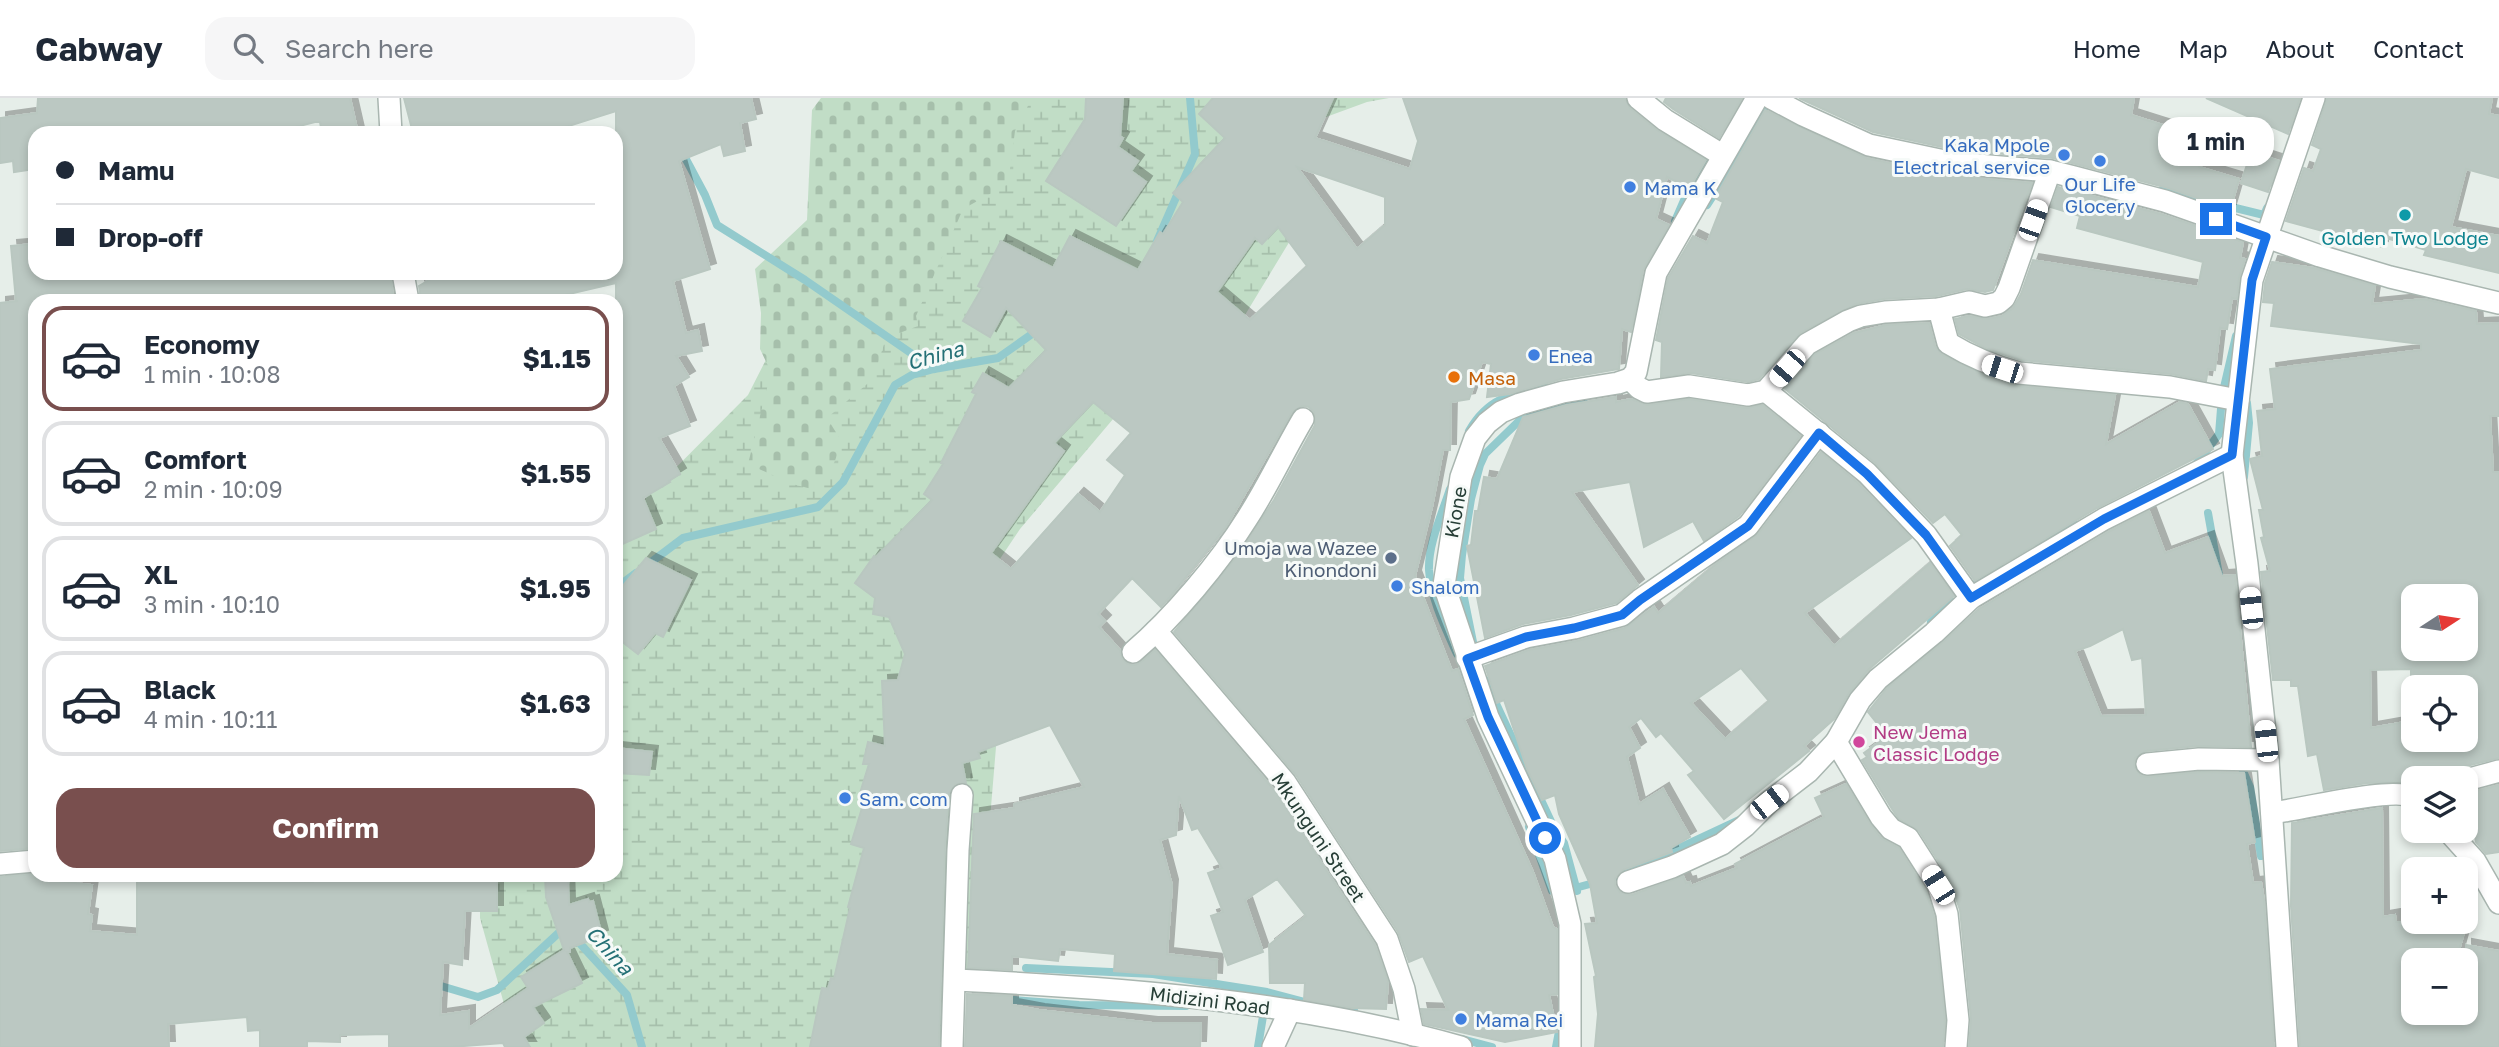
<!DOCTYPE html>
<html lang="en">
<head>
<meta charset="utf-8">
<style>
	:root { --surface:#fff; --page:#f6f6f7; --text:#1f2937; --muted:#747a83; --line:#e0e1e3; --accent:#794f4e }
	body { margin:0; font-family:"Golos Text",sans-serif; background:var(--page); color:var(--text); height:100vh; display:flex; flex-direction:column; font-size:26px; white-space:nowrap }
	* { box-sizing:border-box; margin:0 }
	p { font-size:23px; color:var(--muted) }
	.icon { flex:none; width:38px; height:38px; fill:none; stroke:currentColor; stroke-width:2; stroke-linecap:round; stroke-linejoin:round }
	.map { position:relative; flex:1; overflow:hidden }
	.panel { position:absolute; left:28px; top:196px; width:595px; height:588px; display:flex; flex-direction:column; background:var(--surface); border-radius:21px; box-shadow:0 4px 10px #0003 }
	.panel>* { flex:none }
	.guide { position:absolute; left:28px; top:28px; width:595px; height:154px; border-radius:21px; box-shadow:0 4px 10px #0003; display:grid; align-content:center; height:154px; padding:0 28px; background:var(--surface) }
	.needle { width:46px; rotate:78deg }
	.controls { position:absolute; left:2401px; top:486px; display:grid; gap:14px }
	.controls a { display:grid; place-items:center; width:77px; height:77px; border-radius:14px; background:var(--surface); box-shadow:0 4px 10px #0003; font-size:35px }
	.end { position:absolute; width:32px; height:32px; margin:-16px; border:9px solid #1a73e8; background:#fff; box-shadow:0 0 0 4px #fff }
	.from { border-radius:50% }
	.bubble { position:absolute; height:49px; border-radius:21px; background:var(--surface); box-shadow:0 4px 10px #0003; font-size:23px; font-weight:700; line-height:49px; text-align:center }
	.car { position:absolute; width:21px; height:42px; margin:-21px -10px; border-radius:9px; box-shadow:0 0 5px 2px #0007; background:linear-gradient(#fff 24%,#345 0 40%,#fff 0 76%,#345 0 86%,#fff 0) }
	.guide b { display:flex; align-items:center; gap:24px; height:66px; font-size:26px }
	.guide b+b { border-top:2px solid var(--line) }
	.guide i { width:18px; height:18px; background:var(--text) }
	ul { padding:12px 0 0; list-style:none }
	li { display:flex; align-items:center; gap:21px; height:105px; margin:0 14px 10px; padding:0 14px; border:4px solid var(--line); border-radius:21px }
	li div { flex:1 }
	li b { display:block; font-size:26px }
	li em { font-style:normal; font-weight:700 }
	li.selected { border-color:var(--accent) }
	li>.icon { width:63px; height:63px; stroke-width:1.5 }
	.cta { display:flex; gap:14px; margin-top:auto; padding:14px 28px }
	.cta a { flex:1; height:80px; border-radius:21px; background:var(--accent); color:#fff; font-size:28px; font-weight:700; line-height:80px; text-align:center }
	header { display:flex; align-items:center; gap:42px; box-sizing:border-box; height:98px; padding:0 35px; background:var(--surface); border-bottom:2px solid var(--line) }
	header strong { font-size:33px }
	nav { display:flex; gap:38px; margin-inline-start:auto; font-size:24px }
	.search { width:490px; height:63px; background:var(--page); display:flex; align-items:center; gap:18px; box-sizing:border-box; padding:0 24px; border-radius:21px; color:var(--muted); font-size:26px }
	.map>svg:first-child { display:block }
	.wetland { fill:url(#wetland-marsh) }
	.cemetery { fill:url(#cemetery-stones) }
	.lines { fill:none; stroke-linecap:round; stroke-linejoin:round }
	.stream { stroke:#93cacd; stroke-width:8 }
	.building { fill:#bbc8c2; stroke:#b9c7c0; stroke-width:2; fill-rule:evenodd; filter:url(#shadow) }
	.street-casing { stroke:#a9b6b0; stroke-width:24 }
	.street { stroke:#fff; stroke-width:21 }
	.route { stroke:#1a73e8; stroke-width:9 }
	.shop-dot { fill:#3f7fe0; stroke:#f6faf8; stroke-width:2.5 }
	.culture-dot { fill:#0f9aa8; stroke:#f6faf8; stroke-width:2.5 }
	.food-dot { fill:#e8710a; stroke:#f6faf8; stroke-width:2.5 }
	.service-dot { fill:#5c6f8a; stroke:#f6faf8; stroke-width:2.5 }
	.hotel-dot { fill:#d1479c; stroke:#f6faf8; stroke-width:2.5 }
	.labels { text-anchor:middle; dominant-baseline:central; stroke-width:6; stroke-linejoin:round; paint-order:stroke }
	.shop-label { font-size:19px; fill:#366cbe; stroke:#f6faf8; text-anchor:start }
	.culture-label { font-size:19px; fill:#0d838f; stroke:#f6faf8 }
	.food-label { font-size:19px; fill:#c56008; stroke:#f6faf8; text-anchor:start }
	.street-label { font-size:19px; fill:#263e36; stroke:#f6faf8 }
	.service-label { font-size:19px; fill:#4e5e75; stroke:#f6faf8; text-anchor:end }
	.hotel-label { font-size:19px; fill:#b23c85; stroke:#f6faf8; text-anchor:start }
	.water-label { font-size:21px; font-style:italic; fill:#247076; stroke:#f6faf8 }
</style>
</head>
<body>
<header>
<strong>Cabway</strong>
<div class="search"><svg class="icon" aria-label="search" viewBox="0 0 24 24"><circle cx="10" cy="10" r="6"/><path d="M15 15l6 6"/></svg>Search here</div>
<nav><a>Home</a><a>Map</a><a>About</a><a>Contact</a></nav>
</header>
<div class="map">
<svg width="2499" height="949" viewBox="0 0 2499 949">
	<defs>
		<pattern id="wetland-marsh" width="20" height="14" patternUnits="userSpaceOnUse" patternTransform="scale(1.75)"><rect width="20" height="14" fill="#c1ddc6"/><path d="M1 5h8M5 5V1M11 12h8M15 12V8" fill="none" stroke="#a6bfab"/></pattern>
		<pattern id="cemetery-stones" width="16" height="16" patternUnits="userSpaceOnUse" patternTransform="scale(1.75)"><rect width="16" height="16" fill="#c1ddc6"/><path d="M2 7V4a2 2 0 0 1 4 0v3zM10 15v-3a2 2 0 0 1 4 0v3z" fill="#a6bfab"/></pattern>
		<filter id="shadow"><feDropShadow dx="6" dy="-6" stdDeviation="0" flood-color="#0004"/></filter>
	</defs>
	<rect width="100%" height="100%" fill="#e6eee9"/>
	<path class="wetland" d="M899,0h490l-22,4 -71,26 6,93 -74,122 -109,69 -99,117 -43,64 21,130 -10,120 -32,204h-440l-36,-129v-43h136v-347l132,-133z"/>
	<path class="cemetery" d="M821,0h211l-17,33 -7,53 -45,25 -47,107 2,10 -32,12 -13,41 -46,39 15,24 -11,29 -19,18 -20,-5 -44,-20 23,-92 -11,-23 1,-36 -6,-44 52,-49 5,-110z"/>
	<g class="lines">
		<g class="stream">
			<path d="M681,52l24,45 12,30 88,55 129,89"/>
			<path d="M2162,92l102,25 3,-7"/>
			<path d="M1707,107l38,-59 8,-21 12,-19"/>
			<path d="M1675,123l13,-30 22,-35"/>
			<path d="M1157,143l38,-87 -5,-56"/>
			<path d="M1469,333c19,-33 42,-37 76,-44"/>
			<path d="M2196,366l23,-30 3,-38 14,-60"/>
			<path d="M2244,379l5,-54 -2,-20"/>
			<path d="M1450,391c-8,25 -22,55 -21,81 2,29 16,57 28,84"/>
			<path d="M2208,415l11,62"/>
			<path d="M2037,445l39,-18"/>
			<path d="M646,468l37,-28 135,-31 25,-25 52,-97 17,-10 22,-6 64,-11 41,-29"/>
			<path d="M1973,488l26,-20"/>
			<path d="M616,490l20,-15"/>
			<path d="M1931,524l21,-20"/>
			<path d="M1473,544l-13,-64 2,-23 9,-56 9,-34 5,-11 39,-38 18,-7 42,-11"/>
			<path d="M1485,582l70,150 9,13 13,48"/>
			<path d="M2240,666l10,23 11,69"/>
			<path d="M1529,729l23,64"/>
			<path d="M1579,789l40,-11 122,-57"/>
			<path d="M574,839l53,58 15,52"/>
			<path d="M1026,870l127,6 114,18 53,14"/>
			<path d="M431,885l47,14 19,-7 68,-63"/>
			<path d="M1014,902l65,5 107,1"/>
			<path d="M1336,910l18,2"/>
			<path d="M1462,941l30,8"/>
			<path d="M1258,949l6,-37h-2"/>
			<path d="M1556,949l5,-26"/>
		</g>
	</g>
	<g class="building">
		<path d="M38,0h312l8,35h-36l-2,-11h-5l-43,11h-237v36l-21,3 -1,-11 -13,2v-45l37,-5z"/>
		<path d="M404,0h347l5,21 -16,4 5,28 -21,5 -3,-12 -42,17 31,108 -37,12 13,52 12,-3 4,21 -26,5 13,21 -15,9 16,40 -31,12 21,36 -11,7 1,1 -27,16 13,31 -40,18v-264l-60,14 2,4h-137l-2,-15 22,-13h175v-162l-57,18 2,4h-148z"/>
		<path d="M1086,0h37l-3,38 3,2 -5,9 20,14 -7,10 15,11 -30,44 -70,-45 39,-62z"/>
		<path d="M1213,0h120l-18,40 95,31 8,-28 -15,-43h222l5,10 27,22 49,30 -15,26 -3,-1 -1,2 -20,-10 -11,42 13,6 -26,45 -12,62 -9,-3 -3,40 -58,10 -51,15 -23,3 4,-33 -9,-2 -13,37 -18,3 -1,48h-7l-11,57 -17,69 37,95 6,-2 15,46 -9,4 69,153 20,55 4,2v65l-8,1 8,37 -52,10 -81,-18 -3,-15 27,1 -25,-54 -14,6 -11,-30 -102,-157 -122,-143 60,-72 40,-60 41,-75 -1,-13 -5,-5 -7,-1 -10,6 -66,115 -56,70 -9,10 -29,-29 -34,36 7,7 -6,6 21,23 3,10 5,4 7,1 6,-3 14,-12 119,140 101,155 13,36 -2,28 -36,-1 -46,-8 1,-17h-35l-1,-38 37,-29 -29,-37 -32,21 18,52 -35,13 -17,-49 12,-4 -15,-39 14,-5 -24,-40 -6,2 -13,-34 -3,39 -16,5 12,45 -5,69 50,6 -1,19 -102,-8 1,-17 -55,-5 -2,12 -46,-5v14l-44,-2 6,-154 40,-6v-4l70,-17 -34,-62 -72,27 2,6 -18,5 4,20 -10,1 -7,9 -4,57 -6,197h-129l12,-59 6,1 3,-11 3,1 16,-71 -2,-1 16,-59 -13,-4 15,-49 -6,-2 9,-29h-6l5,-22 17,4 -3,-65 16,-1 7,-26 -16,-37 -16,-3 2,-16 -20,-15 19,-27 2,1 56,-57 -8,-6 19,-30 -2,-1 35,-69 -4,-2 11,-19 26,15 37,-38 -40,-42 -16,29 -27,-16 19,-33 -4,-2 23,-45 52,27 17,-32 68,34 22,-38 3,2 20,-32 -10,-9 52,-55 -26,-24zM1297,69l88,30v28l-28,24zM1278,129l29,39 -57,54 -33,-28 38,-54 7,6zM1093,304l38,31 -24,27 18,15 -25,37 -22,-18 -67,75 -20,-16 73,-102 -10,-8z"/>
		<path d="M1666,0h76l-23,40 -46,-29 -9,-7z"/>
		<path d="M1799,0h335l-3,17 76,24 -8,28 40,12 -9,31 -62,-22 -115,-30 -97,-8 -83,-18z"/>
		<path d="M2206,0h94l-12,36z"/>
		<path d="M2327,0h165l-3,16 10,2v62l-33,-9 -15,58 48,9v37l-75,-18 2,-5 -43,-13 -1,10 -96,-26 18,-53 9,3 8,-22 -9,-4z"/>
		<path d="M1765,12l101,48 85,18 81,7 -39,107 -8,2 -18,-3 -30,7 -53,3 -28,5 -56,29 -41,46 -11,3 -57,-9 -30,4 1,-35 -6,-2 12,-62 25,-42 14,7 16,-41 -8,-4z"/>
		<path d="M2251,54l28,9 -11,31 -27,-9z"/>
		<path d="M2058,89l103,27 82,28 -3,16 5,1 -6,19 -2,21 -5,-1 -5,31 -7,-1 -5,42 -7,-1 -2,12 -35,-7 -150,-14 -34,-11 -28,-15 -4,-15 14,-3 19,3 14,-3 11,-8 8,-14 12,-34 165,27 5,-25 -126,-34 3,-12 -29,-9z"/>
		<path d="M34,146l1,29h355l4,28h-359v547l-35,3v-548l18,-2h-2l-5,-55z"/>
		<path d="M2272,164l42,6 61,18 -3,18 52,-5 52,12 1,13 22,-1v93h-9l3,56h6v286l-98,24 -34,1 -43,7 -7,-36 -9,2 -10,-70h-7v-6h-18l-12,-108 9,-1 -9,-33 3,-1 -5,-27h4l-13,-51 12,-3 -5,-45 18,-2 -5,-40 151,-19v-6l-150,-18 3,-23 -11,-1 2,-19zM2413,499h53v52h-53zM2411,571v19l55,-1v53h-53l-2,-19 -40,7 -1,-58z"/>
		<path d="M1929,225l6,23 6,8 46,22 31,10 97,9 -9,49 74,-42 8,2 25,45 -116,59 -122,73 -25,-35 12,-11 -17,-21 -12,9 -58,-60 -90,-74 30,-35 39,-21 32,-8z"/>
		<path d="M1616,299v5l15,-3 17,6 41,-6 57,9 17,-3 37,31 -61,80 -35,25 -11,-20 -49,26 -14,-65 -58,10 66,93 -22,18 -45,12 -48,9 -38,14 -18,-92 4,-1 4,-34h3l6,-34 13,2 26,-62 43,-12z"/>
		<path d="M1821,354l37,31 53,55 -106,75 29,33 96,-83 24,33 -86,74 -19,23 -15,26 -30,27 5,5 -85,68 -36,-44 6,-4 -33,-38 -5,4 -15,-19 -12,9 11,21 -13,9 12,47 24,-15 27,48 -19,11 1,4 -49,18 -8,9v7l5,6 12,3 51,-19 3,7 4,-1 1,4 46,-18 -2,-4 89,-47 -9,-19 31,-14 25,41 10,13 18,10 27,43 8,26 11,103 -2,27h-348l3,-33 -4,-37 2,-1 -11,-52 12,-1 -7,-39 -31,-70 -4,-19 -13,5 -15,-31 -23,-69 -7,3 -12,-37 44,-16 48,-9 48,-13 29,-21 4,6 58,-49 42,-30zM1741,570l28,33 -44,38 -34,-36z"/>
		<path d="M2149,413l16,42 43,-16 14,39 13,-1 16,172 -53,-1 -52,5 -11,7 -1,8 7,10 7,1 52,-5 44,1 11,69 -8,2 6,39 8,-1 3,18 10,147h-305l2,-28 -11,-109 -11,-32 -30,-47 -20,-12 -7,-10 -30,-49 5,-3 -3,-4 23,-17 -19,-24 19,-24 55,-45 37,-34 131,-78zM2123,531l9,31 10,-2 4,57 -45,1 -26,-65 15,-5z"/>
		<path d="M646,460l45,22 -28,57 -8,-4 -17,21 -22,-17v-43z"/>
		<path d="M616,650l36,4 -3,23 -33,-2z"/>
		<path d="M2499,687v67l-13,2 -10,-12 -8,-49z"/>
		<path d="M2382,710l1,109 12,-2 1,7h71l-11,39h-43v52h53v-68l33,6v96h-199l-9,-141 1,-83z"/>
		<path d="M35,776v4l57,7 -4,29 4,1 -2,16 47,4v-59l176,6 1,-7h143v6h40v30h-32l-3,54 -19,-3 -3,53 29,-4v17l59,-40 -7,-11 43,-27 -18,-53 -1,-22h23l1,30 19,-6 1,3 4,-1 9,35 -32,12v4h-3l15,31 -49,24 11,16 -20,14 6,10h-25l-2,-4 -52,4h-62v-13l-49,1v7l-33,-1v6h-47v-17l-12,1 -1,-14 -79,7 1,23h-169v-170z"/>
		<path d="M967,896l45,2v9l27,5 113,13h49l-1,24h-235z"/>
	</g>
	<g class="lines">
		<defs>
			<g id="street">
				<path d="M389,0l2,35"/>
				<path d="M1638,0l27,22 57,35"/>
				<path d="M1771,0l32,17 66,30 85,18 96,8 24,6 91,24 155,55 70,21 109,26"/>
				<path d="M403,175l5,28"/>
				<path d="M1939,211l9,34c23,14 45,23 71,30l151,14 68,13"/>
				<path d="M1630,281l9,9 8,4 42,-6 59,9 18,-4 41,-47 41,-23 13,-5 24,-4 54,-3 30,-7 16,4 13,-3 6,-5 5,-10 41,-117"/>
				<path d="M1766,293l101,82 59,62 45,63"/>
				<path d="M1156,533l129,151 102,157 17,50 9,46"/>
				<path d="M1133,554c40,-34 87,-90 115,-135 20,-31 36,-66 55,-98"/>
				<path d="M1467,560l59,-21 48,-9 48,-13 18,-15 108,-74 71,-93"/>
				<path d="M1836,644l45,75 10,12 17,9 30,47 9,29 11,106 -2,27"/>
				<path d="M2147,666l52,-5 69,1"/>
				<path d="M2466,682l33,-9"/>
				<path d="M2272,715c26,-3 125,-28 141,-15"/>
				<path d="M2448,733l27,30 24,42"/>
				<path d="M0,766l35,-3"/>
				<path d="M1628,784l44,-15 50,-23 23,-18 24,-24 39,-30 28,-30 24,-42 18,-21 56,-46 37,-35 133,-79 128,-64"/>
				<path d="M955,882c170,8 342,21 506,67"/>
				<path d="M952,949l6,-197 4,-55"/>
				<path d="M1273,949l17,-37"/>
				<path d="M1570,949v-123l-15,-65 -67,-142 -44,-132 17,-108 14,-39 12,-15 14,-11 19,-8 43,-12 55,-9 12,-4 6,-7 20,-99 101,-175"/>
				<path d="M2287,949l-19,-287 -21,-196 -15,-109 20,-175 62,-182"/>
			</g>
		</defs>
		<use href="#street" class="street-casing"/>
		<use href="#street" class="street"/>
	</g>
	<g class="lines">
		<path class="route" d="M1545,740l-57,-121 -21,-58 59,-22 48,-9 48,-13 18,-15 108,-74 71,-93 48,41 59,61 45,63 133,-79 128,-64 20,-175 14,-43 -50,-18"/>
	</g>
	<g class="shop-dot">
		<circle cx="2064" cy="57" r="7"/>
		<circle cx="2100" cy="63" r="7"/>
		<circle cx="1630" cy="89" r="7"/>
		<circle cx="1534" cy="257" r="7"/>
		<circle cx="1397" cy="488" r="7"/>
		<circle cx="845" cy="700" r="7"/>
		<circle cx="1461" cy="921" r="7"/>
	</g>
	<circle class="culture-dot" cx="2405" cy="117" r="7"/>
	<circle class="food-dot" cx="1454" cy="279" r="7"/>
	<circle class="service-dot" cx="1391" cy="460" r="7"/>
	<circle class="hotel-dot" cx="1859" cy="644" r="7"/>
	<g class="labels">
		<g class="shop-label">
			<text x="2050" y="46" text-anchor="end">Kaka Mpole<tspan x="2050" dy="22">Electrical service</tspan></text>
			<text x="2100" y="85" text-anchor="middle">Our Life<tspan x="2100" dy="22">Glocery</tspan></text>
			<text x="1644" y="89">Mama K</text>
			<text x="1548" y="257">Enea</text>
			<text x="1411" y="488">Shalom</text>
			<text x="859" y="700">Sam. com</text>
			<text x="1475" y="921">Mama Rei</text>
		</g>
		<g class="culture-label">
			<text x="2405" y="139">Golden Two Lodge</text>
		</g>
		<g class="food-label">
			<text x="1468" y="279">Masa</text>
		</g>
		<g class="street-label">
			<text transform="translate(1455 414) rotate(-80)">Kione</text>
			<text transform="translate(1319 739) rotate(56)">Mkunguni Street</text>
			<text transform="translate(1210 902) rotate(7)">Midizini Road</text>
		</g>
		<g class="service-label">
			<text x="1377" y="449">Umoja wa Wazee<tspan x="1377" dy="22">Kinondoni</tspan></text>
		</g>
		<g class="hotel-label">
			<text x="1873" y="633">New Jema<tspan x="1873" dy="22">Classic Lodge</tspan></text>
		</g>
		<g class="water-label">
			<text transform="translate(935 257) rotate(-15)">China</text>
			<text transform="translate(610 852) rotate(48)">China</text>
		</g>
	</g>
</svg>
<div class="controls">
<a><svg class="needle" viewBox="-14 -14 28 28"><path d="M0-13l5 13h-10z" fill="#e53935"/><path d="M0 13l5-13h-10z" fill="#747a83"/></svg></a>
<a><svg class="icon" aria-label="locate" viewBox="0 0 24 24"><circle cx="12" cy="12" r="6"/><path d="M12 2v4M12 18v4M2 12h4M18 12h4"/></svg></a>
<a><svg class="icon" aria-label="layers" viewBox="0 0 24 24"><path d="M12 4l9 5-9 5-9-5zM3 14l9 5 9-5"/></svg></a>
<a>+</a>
<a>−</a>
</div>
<i class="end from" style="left:1545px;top:740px"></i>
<i class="end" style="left:2216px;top:121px"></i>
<div class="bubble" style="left:2158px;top:19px;width:116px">1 min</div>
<i class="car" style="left:2033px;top:122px;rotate:20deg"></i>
<i class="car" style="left:1787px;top:270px;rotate:221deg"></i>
<i class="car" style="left:2002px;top:271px;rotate:288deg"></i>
<i class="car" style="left:2251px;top:510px;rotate:354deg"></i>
<i class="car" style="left:2266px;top:643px;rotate:354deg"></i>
<i class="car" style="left:1769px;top:704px;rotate:52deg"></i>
<i class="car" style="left:1938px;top:787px;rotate:328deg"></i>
<div class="guide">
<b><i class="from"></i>Mamu</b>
<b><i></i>Drop-off</b>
</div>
<section class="panel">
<ul>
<li class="selected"><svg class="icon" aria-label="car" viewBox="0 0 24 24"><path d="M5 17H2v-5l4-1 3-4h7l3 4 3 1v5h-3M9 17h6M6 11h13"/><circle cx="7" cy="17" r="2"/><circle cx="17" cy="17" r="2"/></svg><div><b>Economy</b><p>1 min · 10:08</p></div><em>$1.15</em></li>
<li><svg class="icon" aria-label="car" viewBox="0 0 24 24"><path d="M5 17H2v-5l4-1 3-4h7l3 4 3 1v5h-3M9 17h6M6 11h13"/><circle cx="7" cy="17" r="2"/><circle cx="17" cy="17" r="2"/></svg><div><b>Comfort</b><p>2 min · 10:09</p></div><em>$1.55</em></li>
<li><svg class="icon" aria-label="car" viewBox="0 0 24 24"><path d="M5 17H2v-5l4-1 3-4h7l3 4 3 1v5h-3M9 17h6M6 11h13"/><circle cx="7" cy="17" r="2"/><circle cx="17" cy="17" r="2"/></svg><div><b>XL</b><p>3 min · 10:10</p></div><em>$1.95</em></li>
<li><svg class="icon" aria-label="car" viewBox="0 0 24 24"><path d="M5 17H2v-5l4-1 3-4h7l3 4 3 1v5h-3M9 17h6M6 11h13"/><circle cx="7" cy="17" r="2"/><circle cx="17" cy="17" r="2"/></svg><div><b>Black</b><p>4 min · 10:11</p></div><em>$1.63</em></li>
</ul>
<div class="cta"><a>Confirm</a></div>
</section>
</div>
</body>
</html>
